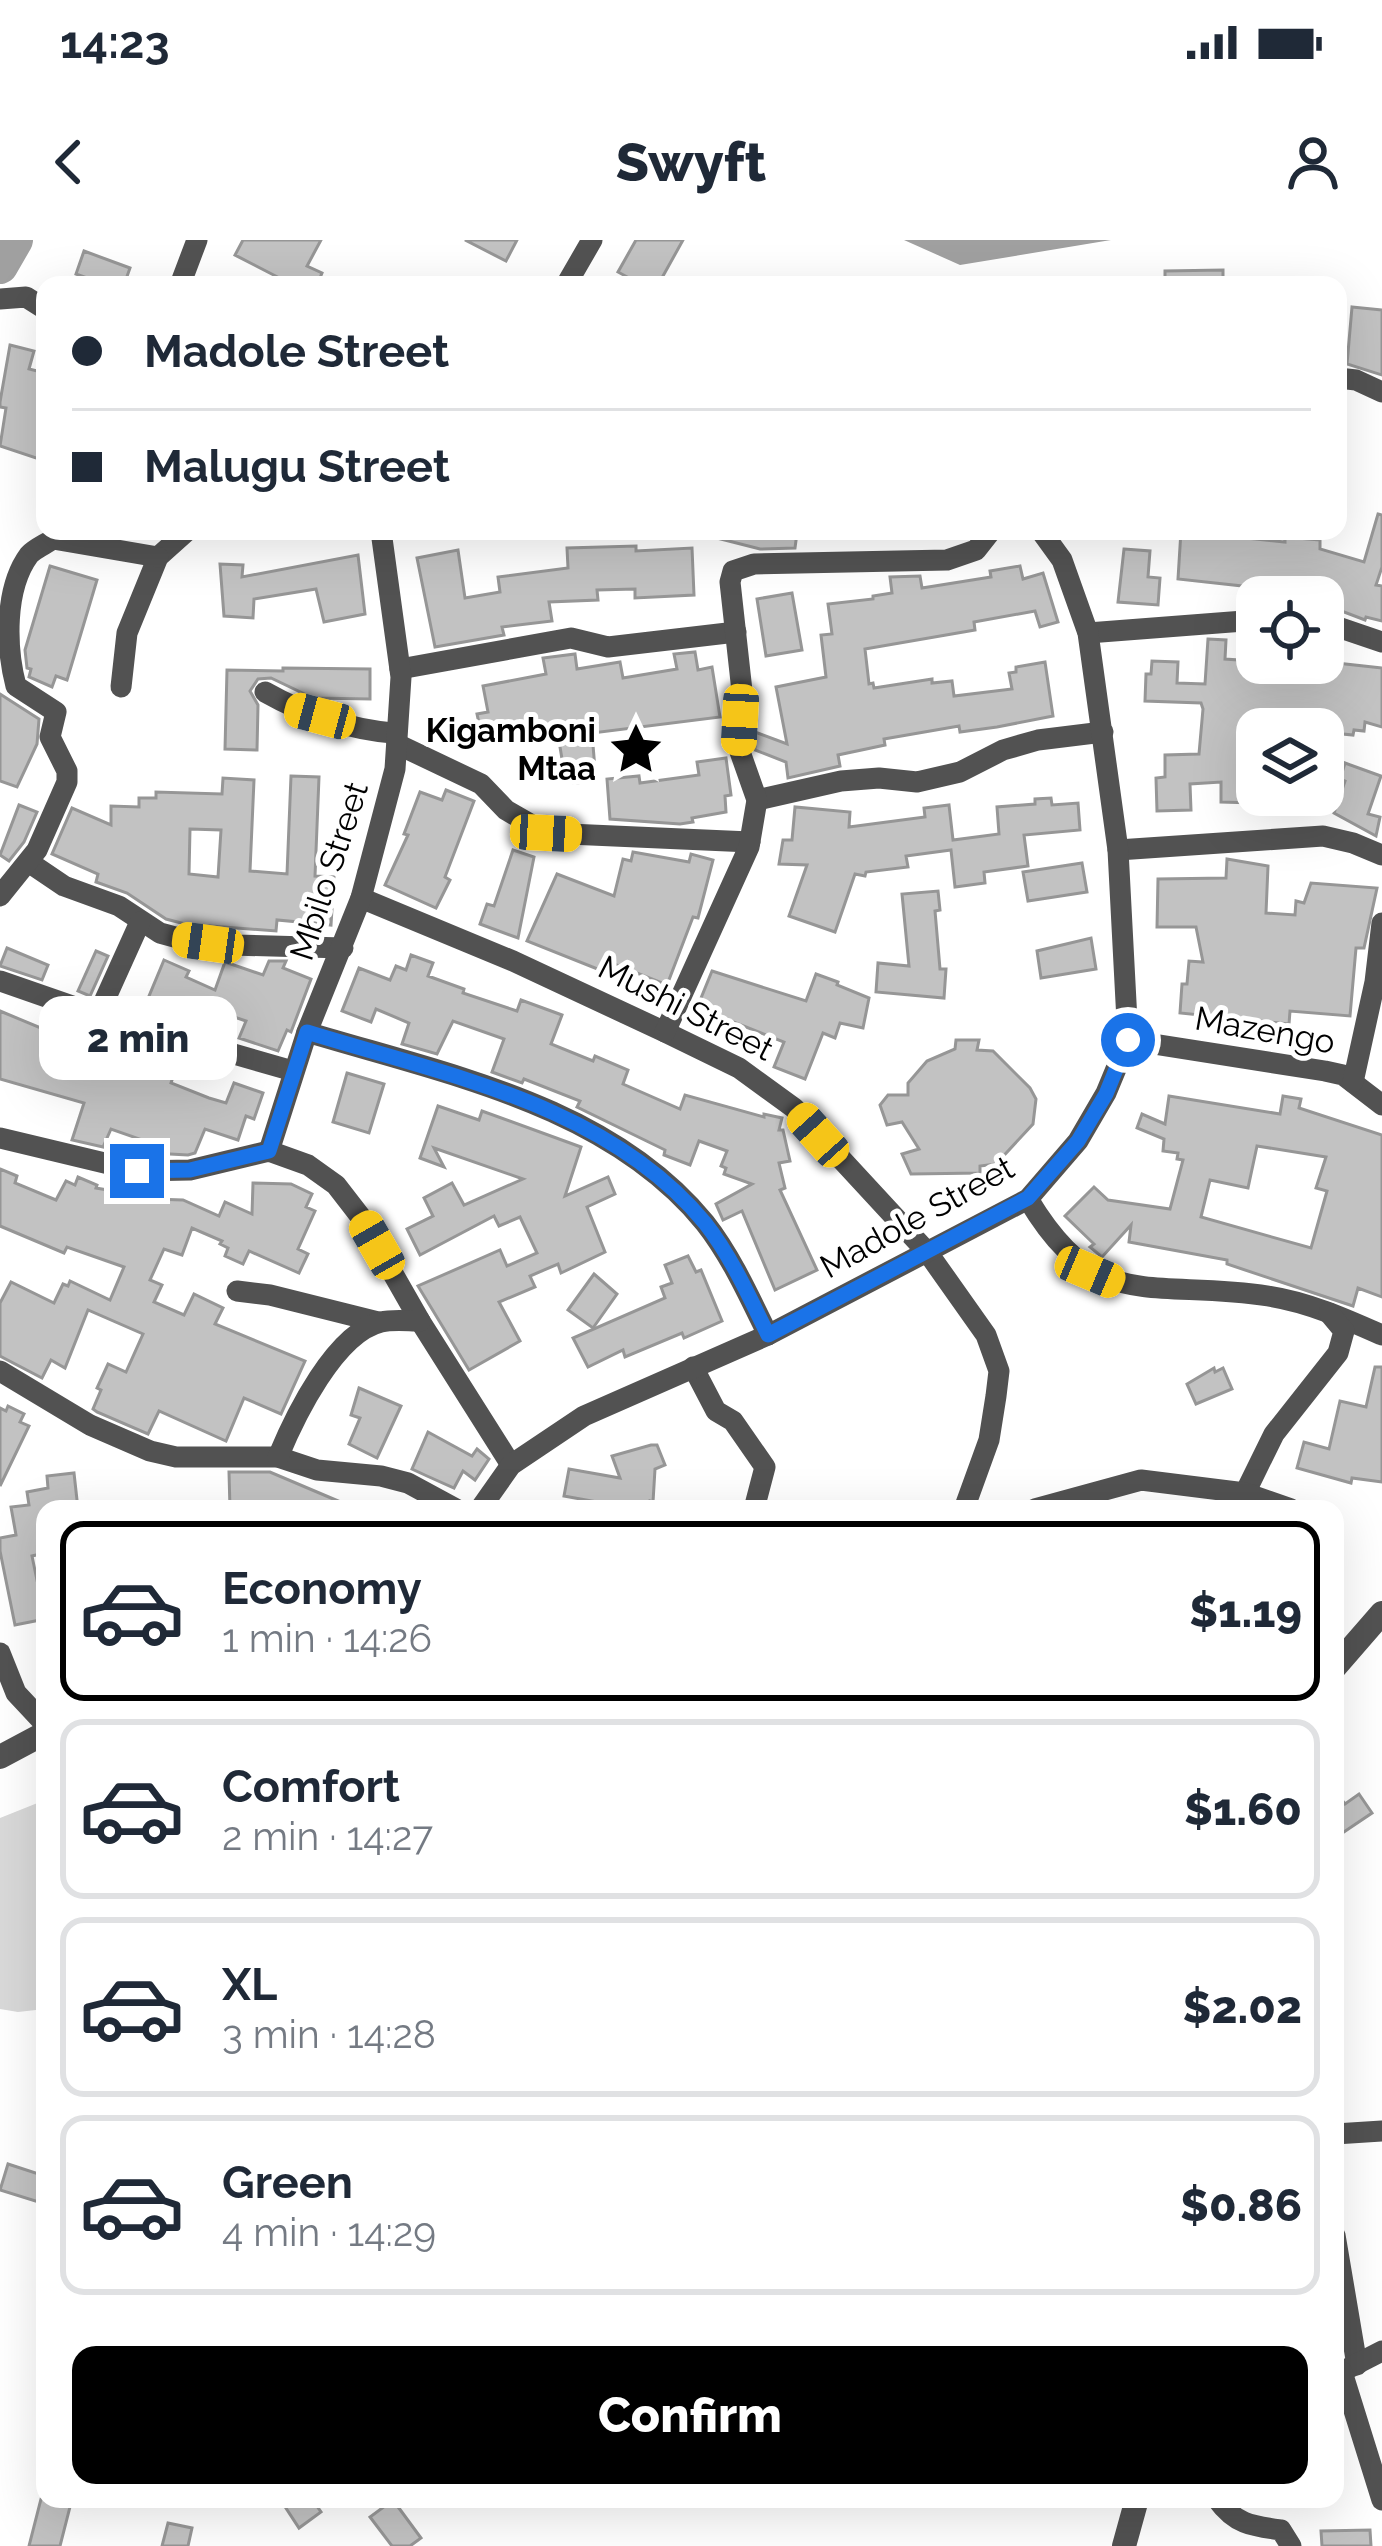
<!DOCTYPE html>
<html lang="en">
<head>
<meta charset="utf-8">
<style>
	:root { --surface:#fff; --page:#f2f2f3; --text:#1f2937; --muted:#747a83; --line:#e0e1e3; --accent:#000 }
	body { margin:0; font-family:Raleway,sans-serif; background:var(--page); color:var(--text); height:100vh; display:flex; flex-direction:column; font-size:45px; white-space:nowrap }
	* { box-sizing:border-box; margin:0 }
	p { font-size:39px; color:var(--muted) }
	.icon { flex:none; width:66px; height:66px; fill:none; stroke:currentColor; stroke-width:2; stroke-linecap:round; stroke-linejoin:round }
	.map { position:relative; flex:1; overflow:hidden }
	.panel { position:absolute; left:36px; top:1260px; width:1308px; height:1008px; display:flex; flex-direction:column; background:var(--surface); border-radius:24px; box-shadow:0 12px 48px #0002 }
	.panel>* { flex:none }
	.guide { position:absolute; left:36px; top:36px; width:1311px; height:264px; border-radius:24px; box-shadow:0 12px 48px #0002; display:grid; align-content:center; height:264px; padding:0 36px; background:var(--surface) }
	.controls { position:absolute; left:1236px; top:336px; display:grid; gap:24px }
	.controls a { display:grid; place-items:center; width:108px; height:108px; border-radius:24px; background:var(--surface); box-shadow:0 12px 48px #0002; font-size:60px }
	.end { position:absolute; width:54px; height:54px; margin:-27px; border:15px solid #1a73e8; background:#fff; box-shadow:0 0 0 6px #fff }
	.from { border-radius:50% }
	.bubble { position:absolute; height:84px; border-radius:24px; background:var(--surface); box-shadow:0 12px 48px #0002; font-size:39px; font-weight:800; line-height:84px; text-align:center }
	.car { position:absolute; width:36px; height:72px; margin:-36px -18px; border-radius:15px; box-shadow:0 0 9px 3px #0007; background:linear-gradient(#f5c518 24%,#345 0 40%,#f5c518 0 76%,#345 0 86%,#f5c518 0) }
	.guide b { display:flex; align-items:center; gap:42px; height:114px; font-size:45px }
	.guide b+b { border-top:3px solid var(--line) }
	.guide i { width:30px; height:30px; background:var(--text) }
	ul { padding:21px 0 0; list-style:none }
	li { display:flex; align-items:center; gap:36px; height:180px; margin:0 24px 18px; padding:0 12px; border:6px solid var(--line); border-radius:24px }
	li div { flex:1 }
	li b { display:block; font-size:45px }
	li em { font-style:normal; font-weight:800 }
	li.selected { border-color:var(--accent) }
	li>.icon { width:108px; height:108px; stroke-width:1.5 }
	.button { display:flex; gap:24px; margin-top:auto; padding:24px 36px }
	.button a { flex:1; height:138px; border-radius:24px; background:var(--accent); color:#fff; font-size:48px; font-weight:800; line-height:138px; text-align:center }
	.status { display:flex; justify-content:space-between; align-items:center; height:84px; padding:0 60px; background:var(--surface); direction:ltr }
	.status svg { height:33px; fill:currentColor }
	header { display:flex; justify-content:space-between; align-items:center; height:156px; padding:0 36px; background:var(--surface); font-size:54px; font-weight:800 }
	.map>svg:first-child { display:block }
	.green { fill:#d9d9d9 }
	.water { fill:#a0a0a0 }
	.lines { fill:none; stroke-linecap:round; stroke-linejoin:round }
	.river { stroke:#a0a0a0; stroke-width:36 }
	.building { fill:#c2c2c2; stroke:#969696; stroke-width:3; fill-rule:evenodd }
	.minor { stroke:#525252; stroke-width:21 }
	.tertiary { stroke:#525252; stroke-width:24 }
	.route { stroke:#1a73e8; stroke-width:15 }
	.labels { text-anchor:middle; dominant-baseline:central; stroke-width:10; stroke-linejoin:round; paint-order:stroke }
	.poi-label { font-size:33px; font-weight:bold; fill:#000; stroke:#fff; text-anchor:end }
	.street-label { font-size:33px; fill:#000; stroke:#fff }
</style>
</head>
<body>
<div class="status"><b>14:23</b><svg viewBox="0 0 49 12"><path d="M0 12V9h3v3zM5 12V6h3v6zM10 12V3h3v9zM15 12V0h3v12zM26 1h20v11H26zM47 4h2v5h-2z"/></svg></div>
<header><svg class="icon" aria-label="back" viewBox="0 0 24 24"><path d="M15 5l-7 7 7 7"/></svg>Swyft<svg class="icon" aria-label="person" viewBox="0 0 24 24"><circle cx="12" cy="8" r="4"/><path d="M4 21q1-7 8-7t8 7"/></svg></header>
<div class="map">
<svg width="1382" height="2306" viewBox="0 0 1382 2306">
	<rect width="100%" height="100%" fill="#fff"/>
	<path class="green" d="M45,1560v209l-27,3 -18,-3v-191z"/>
	<path class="water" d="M904,0h207l-151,25z"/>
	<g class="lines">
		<path class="river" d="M0,26l15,-26"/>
	</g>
	<g class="building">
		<path d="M243,0h78l-14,26 15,7 -5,12 -17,-7 -7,7 -58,-30z"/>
		<path d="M465,0h52l-11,21z"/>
		<path d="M636,0h47l-25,45h-16l-24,-13z"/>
		<path d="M84,11l46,17 -6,17h-18l-30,-11z"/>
		<path d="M1223,30v15h-58v-14z"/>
		<path d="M1352,67l30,3v65l-35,-11z"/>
		<path d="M10,105l24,6 -5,18 16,4v88l-45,-15 6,-38 -6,-1v-5z"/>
		<path d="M1378,274l4,1v52l-6,18 6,1v35l-16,-4 -1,3 -42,-16v-17l-61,-6 -1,7 -83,-9 3,-48 104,11v-5l35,3v9l44,13z"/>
		<path d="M713,291l69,3v-3l15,2 -2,15 -35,1 -47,-12z"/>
		<path d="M636,306v5l56,-3 2,47 -59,3v-9l-38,1 1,10 -49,2 3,19 -50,6 2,8 -69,12 -18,-89 41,-8 7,48 35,-6 -2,-15 70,-9 -1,-20z"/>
		<path d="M1124,309l26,2 -2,26 12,1 -2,27 -40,-3z"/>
		<path d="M358,315l7,59 -41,8 -8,-33 -62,10 -1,19 -29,-2 -4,-52 23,1 -1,12z"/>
		<path d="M50,326l47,14 -30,100 -11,-4 -4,11 -23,-10 2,-8 -4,-1 -2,-18z"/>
		<path d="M1020,326l3,13 20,-6 15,49 -18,5 -5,-16 -61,11 1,8 -110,19 4,35 4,-1 1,5 58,-9v4l20,-2 2,15 58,-7 -3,-16 7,-1v-5l29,-5 8,54 -56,11 -37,5 -1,-6 -75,13 1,6 -47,10 2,11 -52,12 -2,-16 -31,-12v-18l32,12 -11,-57 50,-10 -5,-42 11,-1 -4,-30 45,-5v-3l19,-3 -2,-16 30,-1 2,12 69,-11 -1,-6z"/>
		<path d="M792,353l10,57 -36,6 -9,-57z"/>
		<path d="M1208,399l18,1 -1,19 102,7v-4l55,6v59l-17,-5 -1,9 -10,-1 -1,5 -30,-3 -9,-5 -58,-6 -6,9 5,2 -1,71 -33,-1v-20l-31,2 1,26 -34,1 -1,-33 9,-1v-22l34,-1 4,-45 -2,-6 -56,-2 1,-27h5l1,-13 26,1 -1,21 28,1z"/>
		<path d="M695,412l3,18 14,-3 8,50 -128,16 4,48 -22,2v-6h-9l-7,-42 -17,2v-4l-58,9 -6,-28 11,-2 -5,-26 63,-12 -3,-16 32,-4 2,15 43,-7 3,16 54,-9 -3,-15z"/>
		<path d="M283,428l87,1v30l-57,-1 -42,-20 -13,1 -8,12 8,14 -1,45 -32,-1 2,-79 56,1z"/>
		<path d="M0,454l39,25 -2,25 -20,43 -17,-6z"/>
		<path d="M726,518l5,37 -6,1 1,16 -34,6 1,4 -13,2 -70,-5 -3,-40 32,-3 1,7 59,-8 -2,-13z"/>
		<path d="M1345,523l36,13 -13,38 12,3 -4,19 -42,-23 11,-32 -5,-2z"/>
		<path d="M291,536l28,1 -4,99 19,1 -3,48 -54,-5 -1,11 -91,-7 -19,-5 -39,-26 -31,-11 2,-8 -46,-20 20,-46 39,17v-19l28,1v-9h17v-6l66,2 1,-16 31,2 -4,91 37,3zM190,589l31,1 -3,47 -29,-3z"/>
		<path d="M446,550l28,11 -29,76 5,3 -14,28 -51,-23 23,-50 -4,-1 16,-42 22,8z"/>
		<path d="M1272,555h36v18l-36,-1z"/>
		<path d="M1051,558l1,7 26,-2 2,27 -56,5 4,31 -44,6 1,11 -30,4 -4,-37 -45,6 2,11 -42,5 -1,4 -10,-2 -20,58 -46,-16 18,-51 -28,-1 4,-24h9l3,-33 55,5 -1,15 76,-10 -1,-9 25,-3 4,35 46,-6 -2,-27 38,-3v-5z"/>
		<path d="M19,565l18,7 -13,30 -15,19 -9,-6z"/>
		<path d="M513,610l21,7 -16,81 -38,-14 7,-20 7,2z"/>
		<path d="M633,612l56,10 2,-8 22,6 -15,58 -5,-1 -26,68 -53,-21 -4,10 -83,-33 30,-67 57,22 9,-37 8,2z"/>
		<path d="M1227,619l41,7 -2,47 29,2 1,-14 8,2 7,-20 66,5 -13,60h-8l-6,68 -60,-5 -1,13 -109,-11 2,-29h5l2,-23 14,1 -7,-35h-39l1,-48 68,-1z"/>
		<path d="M1082,623l5,29 -59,9 -5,-29z"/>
		<path d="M938,651l2,19 -5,1 5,58h6l-2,29 -68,-6 2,-29 31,3 -7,-72z"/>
		<path d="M1091,698l5,31 -55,9 -4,-27z"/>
		<path d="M7,708l41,17 -6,15 -42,-14z"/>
		<path d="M96,711l12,5 -18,40 -12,-5z"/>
		<path d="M411,715l22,8 -5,13 36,13 -1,4 54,18 4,-11 41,15 -11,29 42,17 2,-5 33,14 -5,14 57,25 5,-14 79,22v-3l18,4 -3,12h4l7,31 -11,2 6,25 -5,2 37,80 -42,20 -33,-79 -19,9 -7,-16 36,-20 -28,-10 2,-6 -5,-2 6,-15 -28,-10 -9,24 -26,-10 1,-5 -88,-43 3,-6 -56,-22 -2,4 -30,-11 12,-33 -51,-18 -16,33 -35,-10 7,-21 -33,-14 -5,13 -29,-11 17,-43 31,12 6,-14 10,4z"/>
		<path d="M164,720l25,11 -3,6 29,13 10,-28 38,13 6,-14h17l-3,7 28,11 -20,53 -4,-2 -9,21 -39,-13 7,-17 -44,-15 -8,17 -23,-11h-6l-3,6 -36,-11 1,-5 17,6z"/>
		<path d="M712,731l94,30 10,-27 22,8 -1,3 32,13 -6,30 -23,-5 -5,15 -12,-5 -18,46 -31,-12 10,-25 -53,-21 -2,5 -29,-11 4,-10 -5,-2z"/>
		<path d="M0,771l72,30 4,-11 24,9 2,-6 33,8 12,8 -6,17 32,11 -2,6 38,15 17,5 8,-20 29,10 -9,26 -8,-3 -8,24 -33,-11 -10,24 -7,2 -36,-2 -1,-10 -40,-14 -8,18 -31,-7 12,-37 -84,-24z"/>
		<path d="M956,800h23l-2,10 16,1 37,37 6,11 -3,25 -37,40 -16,2v7l-69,1 -9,-20 17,-5 -17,-27 -15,3 -7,-20 8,-10h20v-12l19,-22 28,-12z"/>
		<path d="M347,833l37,11 -15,49 -36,-11z"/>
		<path d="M1169,856l111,18 3,-18 18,3 -2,9 83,27v162l-24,-9 -5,18 -126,-42v-4l-98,-18 2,-17 -29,32 -12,-10 4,-3 -29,-28 29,-29 14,13 62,9 13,-49 -6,-1 1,-6 -15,-2 1,-12 -27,-11 5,-14 23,10zM1257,906l69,11 -10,31 11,3 -16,57 -110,-31 9,-37 38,8z"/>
		<path d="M438,866l41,14 3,-9 99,36 -16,49 43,-19 7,17 -28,13 18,45 -44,21 -3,-9 -28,12 5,11 -36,15 21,39 -51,29 -51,-84 82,-36 7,16 30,-13 -17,-36 -21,9 -5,-10 -74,39 -13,-26 26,-13 -9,-18 28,-15 12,22 59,-26 -89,-31 10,19 -24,-9z"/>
		<path d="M0,929l17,7 -2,7 41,17 10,-19 9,4 3,-8 19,8 -1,3 29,5 -1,5 59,2 36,16 6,-14 27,12 1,-31 38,1 21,10 -6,13 9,4 -17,38 10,5 -9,19 -50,-22 -6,13 -18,-8 3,-8 -8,-4 2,-3 -30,-13 -10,27 -18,-6 -14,31 12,5 -8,17 30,13 10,-21 29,14 -8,16 90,37 -24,53 -37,-16 -18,43 -67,-30 -11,23 -51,-22 -4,-3 8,-19 -4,-2 11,-24 18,8 17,-38 -55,-24 -23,58 -14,-8 -9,18 -42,-22v-53l11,-21 43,21 9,-19 5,2 2,-5 40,19 14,-33 -57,-20 -3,6 -64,-27z"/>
		<path d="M688,1016l8,16 5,-2 21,51 -38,17 -2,-5 -57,24 -2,-7 -35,17 -15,-29 92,-40 -4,-11 11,-4 -7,-18z"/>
		<path d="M594,1034l23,20 -24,34 -25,-18z"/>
		<path d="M1375,1127h7v115l-30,-4 -1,5 -54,-15 7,-26 25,7 11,-48 26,6z"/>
		<path d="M1214,1128l1,4 8,-4 9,21 -36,15 -9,-20z"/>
		<path d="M359,1148l42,18 -24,52 -28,-14 11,-26 -9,-3z"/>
		<path d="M8,1166l16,8 -4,8 9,4 -29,60v-78l6,3z"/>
		<path d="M428,1192l44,24 5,-7 12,10 -14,21 -12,-9 -9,17 -27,-12 -15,-7z"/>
		<path d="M651,1205h6l8,20 -10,4 -2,33 -3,-1 -1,8h-41v-5l-44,-8 5,-27 51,9 -8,-22z"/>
		<path d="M229,1232h41l87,37h-127z"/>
		<path d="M74,1233l4,36h-33v44l-13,3 13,63 -30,6 -15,-74v-13l16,-3 -5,-28 18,-2 -2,-13 21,-4 -1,-12z"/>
		<path d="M1335,1551l10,13 14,-10 13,19 -37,25z"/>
		<path d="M8,1924l37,12v28l-45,-14z"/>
		<path d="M41,2259h31l-12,47h-31z"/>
		<path d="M280,2259h32l9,13 -22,16z"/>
		<path d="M393,2260l28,38 -11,8h-18l-22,-29z"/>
		<path d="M168,2283l24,5 -4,18h-26z"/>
		<path d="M1370,2290l1,16h-49l-1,-15z"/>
	</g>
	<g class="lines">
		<g class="minor">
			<path d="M180,45l17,-45"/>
			<path d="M566,45l26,-45"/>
			<path d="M0,59l26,-2 19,12"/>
			<path d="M1338,138l18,2 26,12"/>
			<path d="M1323,382l59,20"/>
			<path d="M1088,393l169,-13"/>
			<path d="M400,429l171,-31 37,9 128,-15"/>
			<path d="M121,447l6,-54 31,-76 29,-26"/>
			<path d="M265,452c39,22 83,37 128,41l6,12 82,39 25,26 40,23 204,9"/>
			<path d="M757,560l84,-19 38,-3 38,4 43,-10 43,-22 35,-10 65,-8"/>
			<path d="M1118,610l205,-14 30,7 29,12"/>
			<path d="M30,623l34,23 55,20 41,27 22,6 51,6 110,3"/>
			<path d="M0,656l37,-46 30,-68v-11l-17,-34 6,-25 -40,-26c-10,-38 -12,-97 13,-131 5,-6 17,-11 24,-16l105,18"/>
			<path d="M361,658l152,63 152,71 74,36 55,40 134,145 58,82 13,36 -3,25 -7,44 -25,69"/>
			<path d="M0,741l98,34 195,56"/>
			<path d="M98,775l42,-93"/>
			<path d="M307,792c138,42 302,73 398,191 26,33 45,75 63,112"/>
			<path d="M665,792l84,-185 8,-47 -18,-51 3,-58 -12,-109 3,-11 21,-7 193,-4 29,-10 15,-19"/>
			<path d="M1128,800l197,31 18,4 39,30"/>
			<path d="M1353,842l22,-100 7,-59"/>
			<path d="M0,898l138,33 52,-1 79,-19 39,14 28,20 24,31 60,105 91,144"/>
			<path d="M269,911l38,-119 54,-134 34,-129 6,-92 -20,-146"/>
			<path d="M1028,959c70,117 125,79 240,97 40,6 78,23 114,39"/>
			<path d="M237,1051l33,4 108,27"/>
			<path d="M693,1127l23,44 17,10 32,46 -11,42"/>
			<path d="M0,1131l90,54 60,26 26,6h102l39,13 64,6 27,7 48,26"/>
			<path d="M278,1217c17,-41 57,-124 103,-135 12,-3 27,-1 39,-1"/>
			<path d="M1245,1253l29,-59 64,-81 6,-22 -15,-18"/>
			<path d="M480,1269l31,-44 73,-49 184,-81 260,-136 50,-58 28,-48 22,-53 -10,-190 -30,-217 -26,-73 -21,-29"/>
			<path d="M1035,1269l106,-29 104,13 46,16"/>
			<path d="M0,1413l16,40 29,31"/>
			<path d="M1335,1894l47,-3"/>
			<path d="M1335,1995l22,130"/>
			<path d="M1347,2129l35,-18"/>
			<path d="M1342,2132l40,128"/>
			<path d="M1217,2259c18,25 34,27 64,31l10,16"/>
		</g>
		<g class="tertiary">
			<path d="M1335,1427l47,-54"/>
			<path d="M0,1517l45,-24"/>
			<path d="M1124,2306l13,-47"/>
		</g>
	</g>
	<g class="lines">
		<path class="route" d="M137,931l53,-1 79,-19 38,-119c139,43 301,73 398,191 26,33 45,75 63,112l260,-137 50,-57 28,-47 22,-54"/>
	</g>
	<defs>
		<symbol id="sight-bare" viewBox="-9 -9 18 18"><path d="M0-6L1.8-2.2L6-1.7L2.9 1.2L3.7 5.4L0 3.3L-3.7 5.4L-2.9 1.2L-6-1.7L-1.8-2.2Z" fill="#000" stroke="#fff" stroke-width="2.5" paint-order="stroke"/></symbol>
	</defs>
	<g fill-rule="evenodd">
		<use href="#sight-bare" x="598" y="471" width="76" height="76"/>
	</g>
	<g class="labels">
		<g class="poi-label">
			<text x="596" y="490">Kigamboni<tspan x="596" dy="38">Mtaa</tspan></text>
		</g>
		<g class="street-label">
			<text transform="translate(329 631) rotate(-72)">Mbilo Street</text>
			<text transform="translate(686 768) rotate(27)">Mushi Street</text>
			<text transform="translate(1265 790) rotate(10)">Mazengo</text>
			<text transform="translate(917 977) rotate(-29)">Madole Street</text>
		</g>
	</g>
</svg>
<div class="controls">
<a><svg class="icon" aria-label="locate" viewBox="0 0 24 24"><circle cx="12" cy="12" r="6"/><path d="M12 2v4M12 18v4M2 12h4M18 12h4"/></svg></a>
<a><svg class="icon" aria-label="layers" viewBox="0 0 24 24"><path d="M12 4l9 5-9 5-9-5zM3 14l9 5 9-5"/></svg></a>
</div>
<i class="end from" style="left:1128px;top:800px"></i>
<i class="end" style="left:137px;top:931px"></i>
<div class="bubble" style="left:39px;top:756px;width:198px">2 min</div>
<i class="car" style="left:320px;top:476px;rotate:285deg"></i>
<i class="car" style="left:740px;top:480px;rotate:183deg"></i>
<i class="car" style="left:546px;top:593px;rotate:93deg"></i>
<i class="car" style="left:208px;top:703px;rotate:278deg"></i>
<i class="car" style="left:818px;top:895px;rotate:318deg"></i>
<i class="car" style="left:377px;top:1005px;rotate:330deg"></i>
<i class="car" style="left:1090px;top:1032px;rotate:113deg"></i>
<div class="guide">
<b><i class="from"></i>Madole Street</b>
<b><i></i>Malugu Street</b>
</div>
<section class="panel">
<ul>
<li class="selected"><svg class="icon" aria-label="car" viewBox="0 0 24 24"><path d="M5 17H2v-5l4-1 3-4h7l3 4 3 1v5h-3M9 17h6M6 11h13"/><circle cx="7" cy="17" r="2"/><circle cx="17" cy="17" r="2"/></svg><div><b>Economy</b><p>1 min · 14:26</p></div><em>$1.19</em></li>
<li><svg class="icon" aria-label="car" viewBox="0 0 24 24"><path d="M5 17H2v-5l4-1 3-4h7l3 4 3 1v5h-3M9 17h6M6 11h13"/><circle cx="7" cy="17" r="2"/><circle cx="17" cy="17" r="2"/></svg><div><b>Comfort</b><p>2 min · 14:27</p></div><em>$1.60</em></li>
<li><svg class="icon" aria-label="car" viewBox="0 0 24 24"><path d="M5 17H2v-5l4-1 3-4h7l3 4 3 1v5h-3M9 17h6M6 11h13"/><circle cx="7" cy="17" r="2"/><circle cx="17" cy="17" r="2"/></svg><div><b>XL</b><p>3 min · 14:28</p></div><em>$2.02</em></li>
<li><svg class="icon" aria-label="car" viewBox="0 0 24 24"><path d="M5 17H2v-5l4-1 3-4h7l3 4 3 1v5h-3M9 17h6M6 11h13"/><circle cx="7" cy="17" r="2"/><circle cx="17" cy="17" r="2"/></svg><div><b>Green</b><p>4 min · 14:29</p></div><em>$0.86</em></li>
</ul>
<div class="button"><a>Confirm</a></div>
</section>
</div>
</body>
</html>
